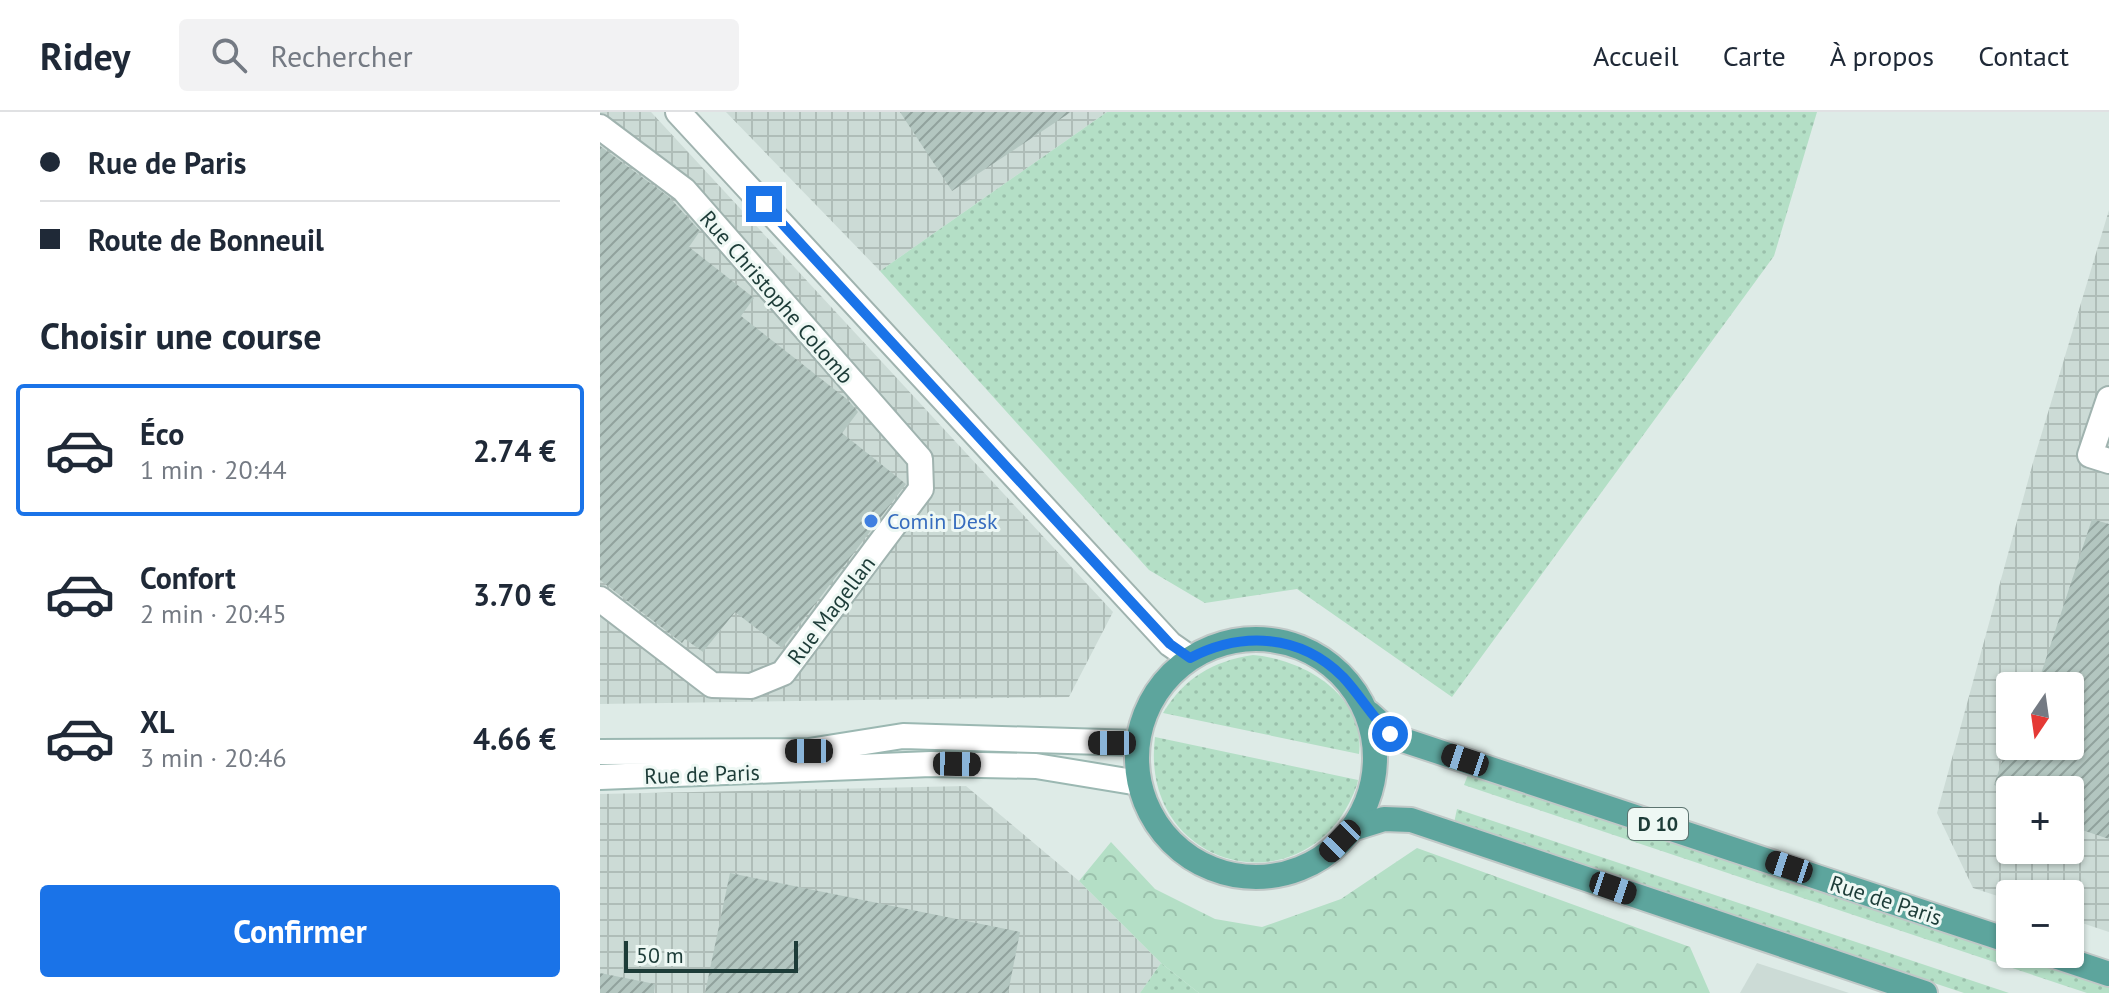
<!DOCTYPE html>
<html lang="fr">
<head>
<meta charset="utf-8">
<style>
	:root { --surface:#fff; --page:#f2f2f3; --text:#1f2937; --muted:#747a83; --line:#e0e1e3; --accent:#1a73e8 }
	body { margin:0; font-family:"PT Sans",sans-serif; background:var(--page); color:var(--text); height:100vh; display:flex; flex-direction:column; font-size:30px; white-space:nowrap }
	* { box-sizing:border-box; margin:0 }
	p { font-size:26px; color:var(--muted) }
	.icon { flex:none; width:44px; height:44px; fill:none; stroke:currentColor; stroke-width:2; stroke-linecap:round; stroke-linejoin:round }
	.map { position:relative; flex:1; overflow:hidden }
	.sheet { display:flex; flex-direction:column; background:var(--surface); width:600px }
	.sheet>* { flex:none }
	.top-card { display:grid; align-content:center; height:176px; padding:0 40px; background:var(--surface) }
	.needle { width:52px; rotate:193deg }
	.fabs { position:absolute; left:1396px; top:560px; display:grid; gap:16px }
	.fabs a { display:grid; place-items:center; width:88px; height:88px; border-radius:8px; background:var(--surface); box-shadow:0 2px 6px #0004; font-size:40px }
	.scale { position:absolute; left:24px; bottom:20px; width:174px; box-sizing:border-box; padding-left:8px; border:4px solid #1d3c38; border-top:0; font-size:22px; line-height:28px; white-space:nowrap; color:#1d3c38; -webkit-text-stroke:6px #eef8f4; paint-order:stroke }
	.end { position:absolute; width:36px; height:36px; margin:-18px; border:10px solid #1a73e8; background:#fff; box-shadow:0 0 0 4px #fff }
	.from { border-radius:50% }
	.car { position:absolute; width:24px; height:48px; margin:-24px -12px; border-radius:10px; box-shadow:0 0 6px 2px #0007; background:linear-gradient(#222 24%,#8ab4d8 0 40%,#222 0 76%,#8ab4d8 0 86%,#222 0) }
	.top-card b { display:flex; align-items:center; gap:28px; height:76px; font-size:30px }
	.top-card b+b { border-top:2px solid var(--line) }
	.top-card i { width:20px; height:20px; background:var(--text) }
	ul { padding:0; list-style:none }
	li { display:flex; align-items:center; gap:24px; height:132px; margin:0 16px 12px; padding:0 24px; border:4px solid transparent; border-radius:8px }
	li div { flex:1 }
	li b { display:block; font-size:30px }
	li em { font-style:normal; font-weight:600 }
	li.current { border-color:var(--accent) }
	li>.icon { width:72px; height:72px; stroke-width:1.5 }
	h2 { padding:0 40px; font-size:36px; line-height:96px }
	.primary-button { display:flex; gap:16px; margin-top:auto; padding:16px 40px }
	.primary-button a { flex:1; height:92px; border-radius:8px; background:var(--accent); color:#fff; font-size:32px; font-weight:600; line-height:92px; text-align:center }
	header { display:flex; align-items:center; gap:48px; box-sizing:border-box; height:112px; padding:0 40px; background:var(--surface); border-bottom:2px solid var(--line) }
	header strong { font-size:38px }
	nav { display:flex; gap:44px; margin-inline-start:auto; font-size:28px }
	.search { width:560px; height:72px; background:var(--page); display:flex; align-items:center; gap:20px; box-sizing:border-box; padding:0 28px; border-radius:8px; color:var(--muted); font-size:30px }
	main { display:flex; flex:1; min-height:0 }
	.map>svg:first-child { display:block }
	.built { fill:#ccdbd6 }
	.industrial { fill:url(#industrial-grid); fill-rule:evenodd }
	.grass { fill:url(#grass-dots) }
	.forest { fill:url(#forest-crowns) }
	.building { fill:url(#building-hatch) }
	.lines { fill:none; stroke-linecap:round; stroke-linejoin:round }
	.street-casing { stroke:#a0b3af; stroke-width:28 }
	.secondary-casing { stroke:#9bb8b2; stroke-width:28 }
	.primary-casing { stroke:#c0c8c7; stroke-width:28 }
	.street { stroke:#fff; stroke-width:24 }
	.secondary { stroke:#fff; stroke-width:24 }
	.primary { stroke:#5da59d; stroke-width:24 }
	.route { stroke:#1a73e8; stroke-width:10 }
	.shop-dot { fill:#3f7fe0; stroke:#eef8f4; stroke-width:3 }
	.labels { text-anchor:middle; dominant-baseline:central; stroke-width:6; stroke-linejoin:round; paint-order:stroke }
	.shield { fill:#eef8f4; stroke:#5c7470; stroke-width:2 }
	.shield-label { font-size:20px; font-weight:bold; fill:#1d3c38 }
	.street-label { font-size:22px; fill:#1d3c38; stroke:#eef8f4 }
	.shop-label { font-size:22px; fill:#366cbe; stroke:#eef8f4; text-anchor:start }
</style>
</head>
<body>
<header>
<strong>Ridey</strong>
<div class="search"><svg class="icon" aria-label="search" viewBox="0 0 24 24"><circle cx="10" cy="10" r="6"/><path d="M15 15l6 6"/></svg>Rechercher</div>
<nav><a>Accueil</a><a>Carte</a><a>À propos</a><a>Contact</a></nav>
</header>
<main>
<section class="sheet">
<div class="top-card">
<b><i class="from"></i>Rue de Paris</b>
<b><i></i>Route de Bonneuil</b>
</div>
<h2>Choisir une course</h2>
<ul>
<li class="current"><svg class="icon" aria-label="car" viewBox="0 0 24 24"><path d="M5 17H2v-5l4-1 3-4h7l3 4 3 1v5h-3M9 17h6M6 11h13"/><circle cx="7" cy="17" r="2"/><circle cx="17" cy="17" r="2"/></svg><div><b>Éco</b><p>1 min · 20:44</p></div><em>2.74 €</em></li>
<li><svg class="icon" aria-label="car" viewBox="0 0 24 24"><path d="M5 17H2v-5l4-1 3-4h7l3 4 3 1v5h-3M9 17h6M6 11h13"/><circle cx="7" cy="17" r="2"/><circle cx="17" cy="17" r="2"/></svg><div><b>Confort</b><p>2 min · 20:45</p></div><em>3.70 €</em></li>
<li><svg class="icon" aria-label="car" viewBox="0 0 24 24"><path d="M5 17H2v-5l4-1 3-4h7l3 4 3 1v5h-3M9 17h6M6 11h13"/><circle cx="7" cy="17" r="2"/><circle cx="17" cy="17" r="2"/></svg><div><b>XL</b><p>3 min · 20:46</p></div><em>4.66 €</em></li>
</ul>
<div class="primary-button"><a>Confirmer</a></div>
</section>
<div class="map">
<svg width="1509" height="881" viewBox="0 0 1509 881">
	<defs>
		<pattern id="industrial-grid" width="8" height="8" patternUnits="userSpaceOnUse" patternTransform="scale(2)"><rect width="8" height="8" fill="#ccdbd6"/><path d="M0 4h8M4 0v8" fill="none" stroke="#afbdb8"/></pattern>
		<pattern id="grass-dots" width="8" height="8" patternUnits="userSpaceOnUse" patternTransform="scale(2)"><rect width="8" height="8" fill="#b4dfc6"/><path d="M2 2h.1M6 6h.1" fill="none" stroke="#9ac0ab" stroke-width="1.8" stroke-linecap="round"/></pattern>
		<pattern id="forest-crowns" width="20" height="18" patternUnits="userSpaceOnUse" patternTransform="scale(2)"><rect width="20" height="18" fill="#b4dfc6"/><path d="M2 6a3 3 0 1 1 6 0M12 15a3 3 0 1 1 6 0" fill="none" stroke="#9ac0ab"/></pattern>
		<pattern id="building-hatch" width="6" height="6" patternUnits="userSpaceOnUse" patternTransform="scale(2)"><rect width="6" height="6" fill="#b3c6c0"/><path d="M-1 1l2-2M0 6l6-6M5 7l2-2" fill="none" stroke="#91a29d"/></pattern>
	</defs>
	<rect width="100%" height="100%" fill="#deebe7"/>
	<path class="built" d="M1157,851l92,30h-109z"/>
	<g class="industrial">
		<path d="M0,0h51l462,500 -44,85 -469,7z"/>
		<path d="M126,0h381l-227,159z"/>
		<path d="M1509,98v722l-39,-13v-25h-60v6l-37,-12 -36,-75 97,-354zM1410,574h60v60h-60zM1410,678h60v60h-60z"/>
		<path d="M366,674l113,95 82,82 -21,30h-540v-199z"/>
	</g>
	<g class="grass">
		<path d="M507,0h710l-43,144 -322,441 -155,-108 -92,14 -56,-33 -269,-299z"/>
		<path d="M653,543c50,4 113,40 106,99l-196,-41c21,-35 50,-52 90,-58z"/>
		<path d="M555,625l203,43 -1,5c-46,128 -219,87 -202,-48z"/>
		<path d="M869,660l640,214v7h-22l-623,-208z"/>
		<path d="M857,697l552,184h-45l-510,-170z"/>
		<path d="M561,851l38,30h-59z"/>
	</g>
	<path class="forest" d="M511,730l44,47 60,30 47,8 79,-28 76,-51 273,99 20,46h-511l-38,-30 -82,-82z"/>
	<g class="building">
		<path d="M300,0h171l-119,79z"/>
		<path d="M0,34l69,51 31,34 -11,16 65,51 -13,18 107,84 10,12 -16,21 64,51 -124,164 -47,-36 -32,40 -18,-13 -3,4 -82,-63z"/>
		<path d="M1492,407l17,5v315l-39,-13v-36h-61l-15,-5 13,-39h63v-60h-33z"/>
		<path d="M130,761l290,59 -12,61h-303z"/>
		<path d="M0,861l55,11 -1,9h-54z"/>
	</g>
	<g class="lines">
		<defs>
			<g id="street">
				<path d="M78,0l492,532 20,14"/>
				<path d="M0,15l84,63 236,269 1,30 -138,184 -32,13 -39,-1 -112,-86"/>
				<path d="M1509,287l-19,56 19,6"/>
			</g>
			<g id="secondary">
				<path d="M0,640l209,-1 94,-15 234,7"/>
				<path d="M0,665l331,-13 105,2 103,17"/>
			</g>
			<g id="primary">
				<circle cx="656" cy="646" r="119"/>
				<path d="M769,601l28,25 613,203"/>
				<path d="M752,717l32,-10 27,1 514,173"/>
				<path d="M1449,842l60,20"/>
			</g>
		</defs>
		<use href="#street" class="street-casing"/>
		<use href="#secondary" class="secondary-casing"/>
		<use href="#primary" class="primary-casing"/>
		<use href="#street" class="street"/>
		<use href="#secondary" class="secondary"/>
		<use href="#primary" class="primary"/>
	</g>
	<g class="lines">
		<path class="route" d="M164,92l406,440 20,14c52,-27 110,-24 153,19 17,18 29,40 47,57"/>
	</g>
	<circle class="shop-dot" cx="271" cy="409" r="8"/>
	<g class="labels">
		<rect class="shield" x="1028" y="696" width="60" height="32" rx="6"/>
		<g class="shield-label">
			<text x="1058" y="712">D 10</text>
		</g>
		<g class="street-label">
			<text transform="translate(177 185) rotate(49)">Rue Christophe Colomb</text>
			<text transform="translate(231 498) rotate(-53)">Rue Magellan</text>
			<text transform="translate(102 662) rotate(-2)">Rue de Paris</text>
			<text transform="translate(1286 788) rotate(18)">Rue de Paris</text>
		</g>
		<g class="shop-label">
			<text x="287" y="409">Comin Desk</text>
		</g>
	</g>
</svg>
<div class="fabs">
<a><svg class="needle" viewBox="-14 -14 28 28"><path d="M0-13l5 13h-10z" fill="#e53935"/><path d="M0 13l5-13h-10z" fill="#747a83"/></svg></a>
<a>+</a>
<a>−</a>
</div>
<div class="scale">50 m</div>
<i class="end from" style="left:790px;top:622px"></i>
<i class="end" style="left:164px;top:92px"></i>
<i class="car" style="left:512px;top:631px;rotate:270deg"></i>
<i class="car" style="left:209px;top:639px;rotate:270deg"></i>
<i class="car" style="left:865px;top:648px;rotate:288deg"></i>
<i class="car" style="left:357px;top:652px;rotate:91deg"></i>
<i class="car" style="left:740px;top:729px;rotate:224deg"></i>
<i class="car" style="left:1189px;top:755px;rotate:288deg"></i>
<i class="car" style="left:1013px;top:776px;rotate:109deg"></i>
</div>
</main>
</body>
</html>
